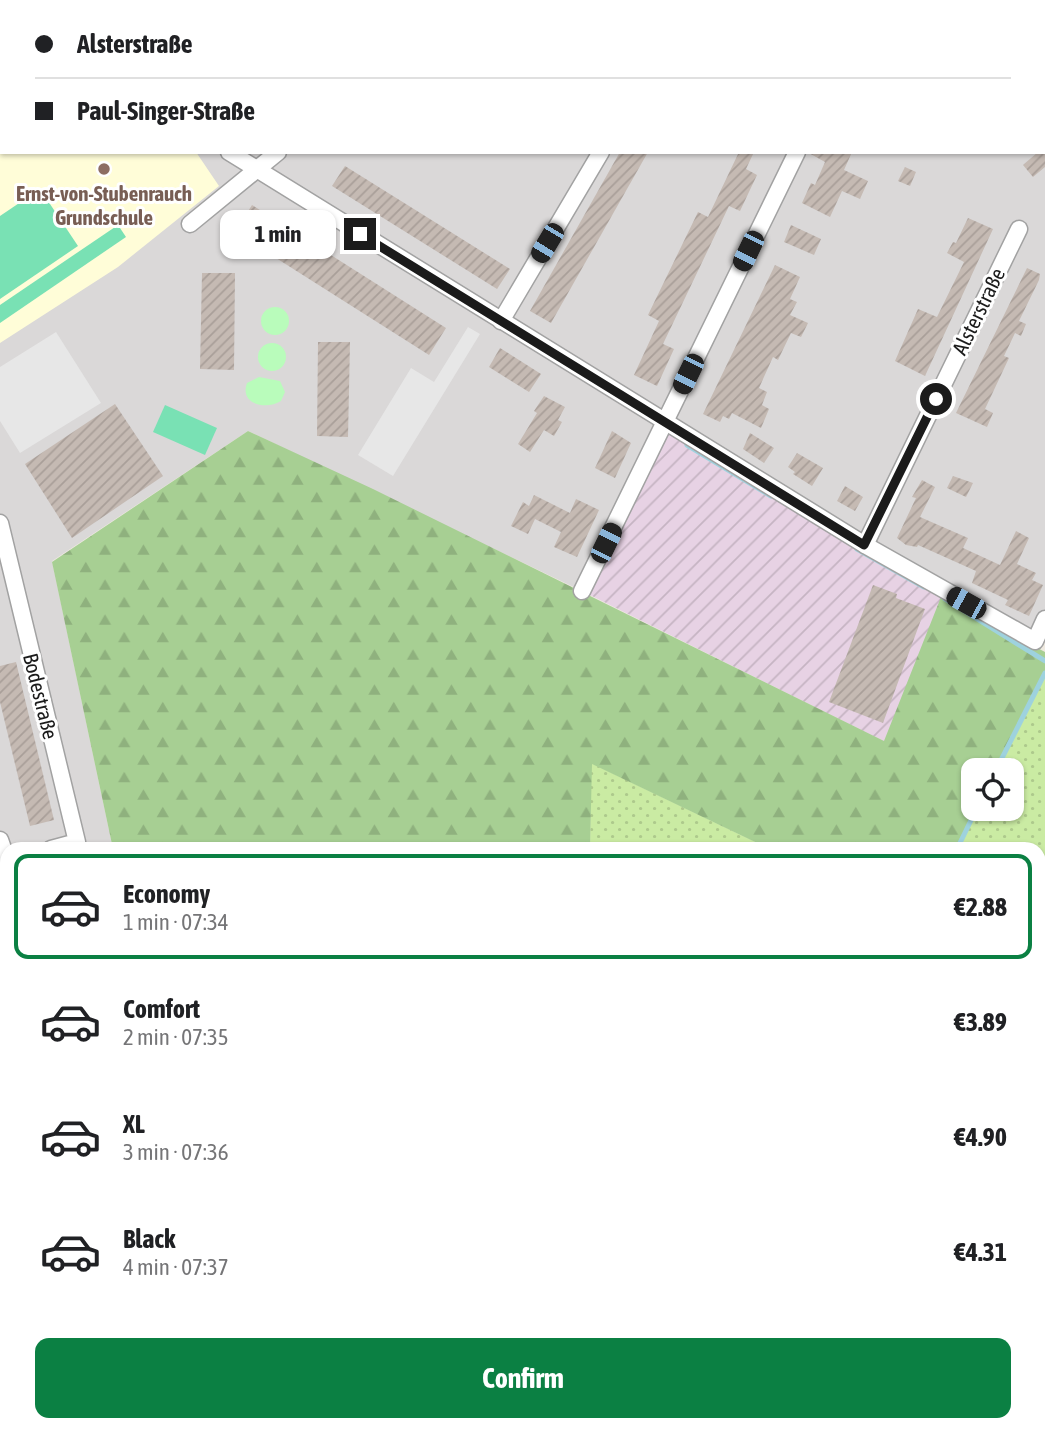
<!DOCTYPE html>
<html lang="en">
<head>
<meta charset="utf-8">
<style>
	:root { --surface:#fff; --page:#f6f6f6; --text:#202124; --muted:#757577; --line:#e0e0e0; --accent:#0b8043 }
	body { margin:0; font-family:"Asap Condensed",sans-serif; background:var(--page); color:var(--text); height:100vh; display:flex; flex-direction:column; font-size:26px; white-space:nowrap }
	* { box-sizing:border-box; margin:0 }
	p { font-size:23px; color:var(--muted) }
	.icon { flex:none; width:38px; height:38px; fill:none; stroke:currentColor; stroke-width:2; stroke-linecap:round; stroke-linejoin:round }
	.map { position:relative; flex:1; overflow:hidden }
	.panel { position:absolute; left:0px; top:842px; width:1046px; height:590px; display:flex; flex-direction:column; background:var(--surface); border-radius:21px 21px 0 0; box-shadow:0 2px 5px #0004 }
	.panel>* { flex:none }
	.hud { position:absolute; left:0px; top:0px; width:1046px; height:154px; box-shadow:0 2px 5px #0004; display:grid; align-content:center; height:154px; padding:0 35px; background:var(--surface) }
	.tools { position:absolute; left:961px; top:758px; display:grid; gap:14px }
	.tools a { display:grid; place-items:center; width:63px; height:63px; border-radius:14px; background:var(--surface); box-shadow:0 2px 5px #0004; font-size:35px }
	.end { position:absolute; width:32px; height:32px; margin:-16px; border:9px solid #1b1b1b; background:#fff; box-shadow:0 0 0 4px #fff }
	.from { border-radius:50% }
	.bubble { position:absolute; height:49px; border-radius:14px; background:var(--surface); box-shadow:0 2px 5px #0004; font-size:23px; font-weight:700; line-height:49px; text-align:center }
	.car { position:absolute; width:21px; height:42px; margin:-21px -10px; border-radius:9px; box-shadow:0 0 5px 2px #0007; background:linear-gradient(#222 24%,#8ab4d8 0 40%,#222 0 76%,#8ab4d8 0 86%,#222 0) }
	.hud b { display:flex; align-items:center; gap:24px; height:66px; font-size:26px }
	.hud b+b { border-top:2px solid var(--line) }
	.hud i { width:18px; height:18px; background:var(--text) }
	ul { padding:12px 0 0; list-style:none }
	li { display:flex; align-items:center; gap:21px; height:105px; margin:0 14px 10px; padding:0 21px; border:4px solid transparent; border-radius:14px }
	li div { flex:1 }
	li b { display:block; font-size:26px }
	li em { font-style:normal; font-weight:700 }
	li.selected { border-color:var(--accent) }
	li>.icon { width:63px; height:63px; stroke-width:1.5 }
	.cta { display:flex; gap:14px; margin-top:auto; padding:14px 35px }
	.cta a { flex:1; height:80px; border-radius:14px; background:var(--accent); color:#fff; font-size:28px; font-weight:700; line-height:80px; text-align:center }
	.map>svg:first-child { display:block }
	.residential { fill:#dad8d8; fill-rule:evenodd }
	.industrial { fill:url(#industrial-furrows) }
	.education { fill:#fffdd8 }
	.farmland { fill:url(#farmland-rules) }
	.grass { fill:url(#grass-dots) }
	.forest { fill:url(#forest-firs) }
	.park { fill:#b9fcbb }
	.garden { fill:#caeba3 }
	.pitch { fill:#79e1b4 }
	.parking { fill:#e7e7e7 }
	.lines { fill:none; stroke-linecap:round; stroke-linejoin:round }
	.stream { stroke:#9ed2de; stroke-width:5 }
	.building { fill:url(#building-hatch) }
	.minor-casing { stroke:#a2a2a2; stroke-width:19 }
	.minor { stroke:#fff; stroke-width:16 }
	.route { stroke:#1b1b1b; stroke-width:9 }
	.education-dot { fill:#8d6e63; stroke:#fff; stroke-width:2.5 }
	.labels { text-anchor:middle; dominant-baseline:central; stroke-width:6; stroke-linejoin:round; paint-order:stroke }
	.education-label { font-size:21px; font-weight:bold; fill:#785e54; stroke:#fff }
	.street-label { font-size:21px; fill:#1b1b1b; stroke:#fff }
</style>
</head>
<body>
<div class="map">
<svg width="1045" height="1430" viewBox="0 0 1045 1430">
	<defs>
		<pattern id="industrial-furrows" width="10" height="10" patternUnits="userSpaceOnUse" patternTransform="scale(1.75)"><rect width="10" height="10" fill="#e7d2e4"/><path d="M-1 1l2-2M0 10L10 0M9 11l2-2" fill="none" stroke="#c6b4c3"/></pattern>
		<pattern id="farmland-rules" width="6" height="5" patternUnits="userSpaceOnUse" patternTransform="scale(1.75)"><rect width="6" height="5" fill="#edeeca"/><path d="M0 2.5h6" fill="none" stroke="#cbccad"/></pattern>
		<pattern id="grass-dots" width="8" height="8" patternUnits="userSpaceOnUse" patternTransform="scale(1.75)"><rect width="8" height="8" fill="#caeba3"/><path d="M2 2h.1M6 6h.1" fill="none" stroke="#adc98c" stroke-width="1.8" stroke-linecap="round"/></pattern>
		<pattern id="forest-firs" width="22" height="20" patternUnits="userSpaceOnUse" patternTransform="scale(1.75)"><rect width="22" height="20" fill="#a7cf93"/><path d="M5 1l3.5 6h-7zM16 11l3.5 6h-7z" fill="#8fb17e"/></pattern>
		<pattern id="building-hatch" width="6" height="6" patternUnits="userSpaceOnUse" patternTransform="scale(1.75)"><rect width="6" height="6" fill="#c5bab3"/><path d="M-1 1l2-2M0 6l6-6M5 7l2-2" fill="none" stroke="#a99f99"/></pattern>
	</defs>
	<rect width="100%" height="100%" fill="#eee9e0"/>
	<path class="residential" d="M0,0h1045v619l-10,22 -453,-50 -334,-160 -196,130 61,288h-106v29l-7,1zM2,2h1043v150h-1043z"/>
	<g class="industrial">
		<path d="M664,423l280,168 -59,151 -303,-151z"/>
		<path d="M7,917v213l-7,-11v-200z"/>
	</g>
	<path class="education" d="M0,0l94,2h-92v150h194l23,34 -101,81 -118,76z"/>
	<path class="farmland" d="M254,1424h497l11,6h-517z"/>
	<g class="grass">
		<path d="M1045,673v757h-283l-11,-5 289,-1v-575h-83l20,-40 35,-1v-38h-16z"/>
		<path d="M591,763l179,86h-180z"/>
		<path d="M0,1119l7,11v81l-7,-11z"/>
	</g>
	<g class="forest">
		<path d="M248,431l125,58 511,252 57,-144 104,55v21l-49,97h-23v38l4,1 -20,40h-187l-178,-85 -2,85h-477l-61,-287z"/>
		<path d="M93,1425v-1l161,1 -9,5h-151z"/>
	</g>
	<g class="park">
		<circle cx="275" cy="321" r="14"/>
		<circle cx="272" cy="357" r="14"/>
		<path d="M259,377l21,4 5,11 -4,9c-14,9 -42,4 -34,-18z"/>
	</g>
	<g class="garden">
		<path d="M7,878v39l-7,2v-40z"/>
		<path d="M0,1200l7,11v213l58,1 -30,5h-35z"/>
	</g>
	<g class="pitch">
		<path d="M40,189l38,57 -78,53v-83z"/>
		<path d="M118,225l8,12 -126,86v-18z"/>
		<path d="M165,405l52,23 -12,27 -52,-23z"/>
	</g>
	<g class="parking">
		<path d="M468,327l12,7 -87,142 -35,-21 53,-87 23,14z"/>
		<path d="M56,332l45,71 -81,50 -20,-32v-54z"/>
	</g>
	<g class="lines">
		<g class="stream">
			<path d="M687,445l84,51"/>
			<path d="M857,549l67,38"/>
			<path d="M945,599l100,62"/>
			<path d="M996,770l49,-97"/>
			<path d="M957,849l20,-41"/>
		</g>
	</g>
	<g class="building">
		<path d="M1045,146v21l-12,10 -10,-12 15,-13h7z"/>
		<path d="M620,152h28l-97,171 -21,-12z"/>
		<path d="M739,152h15l-8,17 11,6 -17,36 -11,-5 -66,138 11,5 -17,37 -23,-11 25,-54 -11,-6 50,-103 10,5z"/>
		<path d="M807,152h45l-8,18 24,11 -8,18 -18,-8 -12,26 -28,-14 9,-20 4,2 10,-23z"/>
		<path d="M345,166l165,103 -13,20 -165,-103z"/>
		<path d="M905,167l11,5 -6,14 -12,-5z"/>
		<path d="M252,205l194,123 -17,27 -194,-123z"/>
		<path d="M968,218l25,11 -68,147 -30,-15 23,-52 19,8 27,-55 -17,-9 6,-11 3,1z"/>
		<path d="M791,225l30,14 -7,16 -30,-13z"/>
		<path d="M775,265l25,12 -10,22 7,3 -7,13 18,8 -7,14 -10,-4 -13,27 -5,-3 -14,31 8,4 -5,13 7,4 -8,19 -29,-15 -3,6 -6,-3 -3,6 -17,-8z"/>
		<path d="M1027,268l13,6 -1,6 -20,41 7,3 -5,12 -6,-3 -11,23 5,2 -24,51 8,4 -6,14 -31,-14z"/>
		<path d="M202,273h33l-1,97 -34,-1z"/>
		<path d="M318,342h32l-2,95 -31,-1z"/>
		<path d="M500,348l41,26 -12,18 -40,-25z"/>
		<path d="M544,396l21,11 -7,13 4,2 -8,14 -10,-6 -14,22 -12,-8 19,-31 -3,-2z"/>
		<path d="M115,404l48,72 -91,62 -47,-74z"/>
		<path d="M612,431l19,12 -16,35 -20,-10z"/>
		<path d="M750,433l24,15 -10,15 -21,-14z"/>
		<path d="M797,453l26,15 -11,18 -19,-12 2,-2 -7,-5z"/>
		<path d="M953,476l20,7 -7,14 -19,-9z"/>
		<path d="M922,480l13,7 -15,30 48,21 -5,10 37,17 16,-34 13,7 -12,26 19,9 -4,7 11,5 -14,31 -24,-11 3,-5 -36,-17 4,-12 -58,-26 -1,2 -11,-2 -9,-7 19,-40 -4,-1z"/>
		<path d="M845,486l18,11 -8,14 -18,-10z"/>
		<path d="M534,495l36,18 6,-14 23,11 -22,47 -23,-10 7,-15 -26,-13 -7,15 -17,-8 12,-24 6,4z"/>
		<path d="M873,585l24,9 -1,4 29,11 -42,114 -54,-21z"/>
		<path d="M16,662l38,158 -24,6 -30,-124v-36z"/>
	</g>
	<g class="lines">
		<defs>
			<g id="minor">
				<path d="M113,0l1,2"/>
				<path d="M468,0l3,2"/>
				<path d="M968,0l2,2"/>
				<path d="M417,2l2,-2"/>
				<path d="M654,2l1,-2"/>
				<path d="M870,2l1,-2"/>
				<path d="M229,152l636,393 170,96 10,-22"/>
				<path d="M190,224l88,-72"/>
				<path d="M501,321l100,-169"/>
				<path d="M0,523l77,319 -26,7"/>
				<path d="M865,545l154,-316"/>
				<path d="M582,591l215,-439"/>
				<path d="M0,840l7,20"/>
				<path d="M35,1430l30,-6"/>
			</g>
		</defs>
		<use href="#minor" class="minor-casing"/>
		<use href="#minor" class="minor"/>
	</g>
	<g class="lines">
		<path class="route" d="M360,234l504,311 72,-146"/>
	</g>
	<circle class="education-dot" cx="104" cy="169" r="7"/>
	<g class="labels">
		<g class="education-label">
			<text x="104" y="193">Ernst-von-Stubenrauch<tspan x="104" dy="24">Grundschule</tspan></text>
		</g>
		<g class="street-label">
			<text transform="translate(978 311) rotate(-64)">Alsterstraße</text>
			<text transform="translate(41 696) rotate(76)">Bodestraße</text>
		</g>
	</g>
</svg>
<div class="tools">
<a><svg class="icon" aria-label="locate" viewBox="0 0 24 24"><circle cx="12" cy="12" r="6"/><path d="M12 2v4M12 18v4M2 12h4M18 12h4"/></svg></a>
</div>
<i class="end from" style="left:936px;top:399px"></i>
<i class="end" style="left:360px;top:234px"></i>
<div class="bubble" style="left:220px;top:210px;width:116px">1 min</div>
<i class="car" style="left:547px;top:243px;rotate:211deg"></i>
<i class="car" style="left:748px;top:251px;rotate:206deg"></i>
<i class="car" style="left:688px;top:374px;rotate:206deg"></i>
<i class="car" style="left:606px;top:543px;rotate:26deg"></i>
<i class="car" style="left:966px;top:603px;rotate:299deg"></i>
<div class="hud">
<b><i class="from"></i>Alsterstraße</b>
<b><i></i>Paul-Singer-Straße</b>
</div>
<section class="panel">
<ul>
<li class="selected"><svg class="icon" aria-label="car" viewBox="0 0 24 24"><path d="M5 17H2v-5l4-1 3-4h7l3 4 3 1v5h-3M9 17h6M6 11h13"/><circle cx="7" cy="17" r="2"/><circle cx="17" cy="17" r="2"/></svg><div><b>Economy</b><p>1 min · 07:34</p></div><em>€2.88</em></li>
<li><svg class="icon" aria-label="car" viewBox="0 0 24 24"><path d="M5 17H2v-5l4-1 3-4h7l3 4 3 1v5h-3M9 17h6M6 11h13"/><circle cx="7" cy="17" r="2"/><circle cx="17" cy="17" r="2"/></svg><div><b>Comfort</b><p>2 min · 07:35</p></div><em>€3.89</em></li>
<li><svg class="icon" aria-label="car" viewBox="0 0 24 24"><path d="M5 17H2v-5l4-1 3-4h7l3 4 3 1v5h-3M9 17h6M6 11h13"/><circle cx="7" cy="17" r="2"/><circle cx="17" cy="17" r="2"/></svg><div><b>XL</b><p>3 min · 07:36</p></div><em>€4.90</em></li>
<li><svg class="icon" aria-label="car" viewBox="0 0 24 24"><path d="M5 17H2v-5l4-1 3-4h7l3 4 3 1v5h-3M9 17h6M6 11h13"/><circle cx="7" cy="17" r="2"/><circle cx="17" cy="17" r="2"/></svg><div><b>Black</b><p>4 min · 07:37</p></div><em>€4.31</em></li>
</ul>
<div class="cta"><a>Confirm</a></div>
</section>
</div>
</body>
</html>
